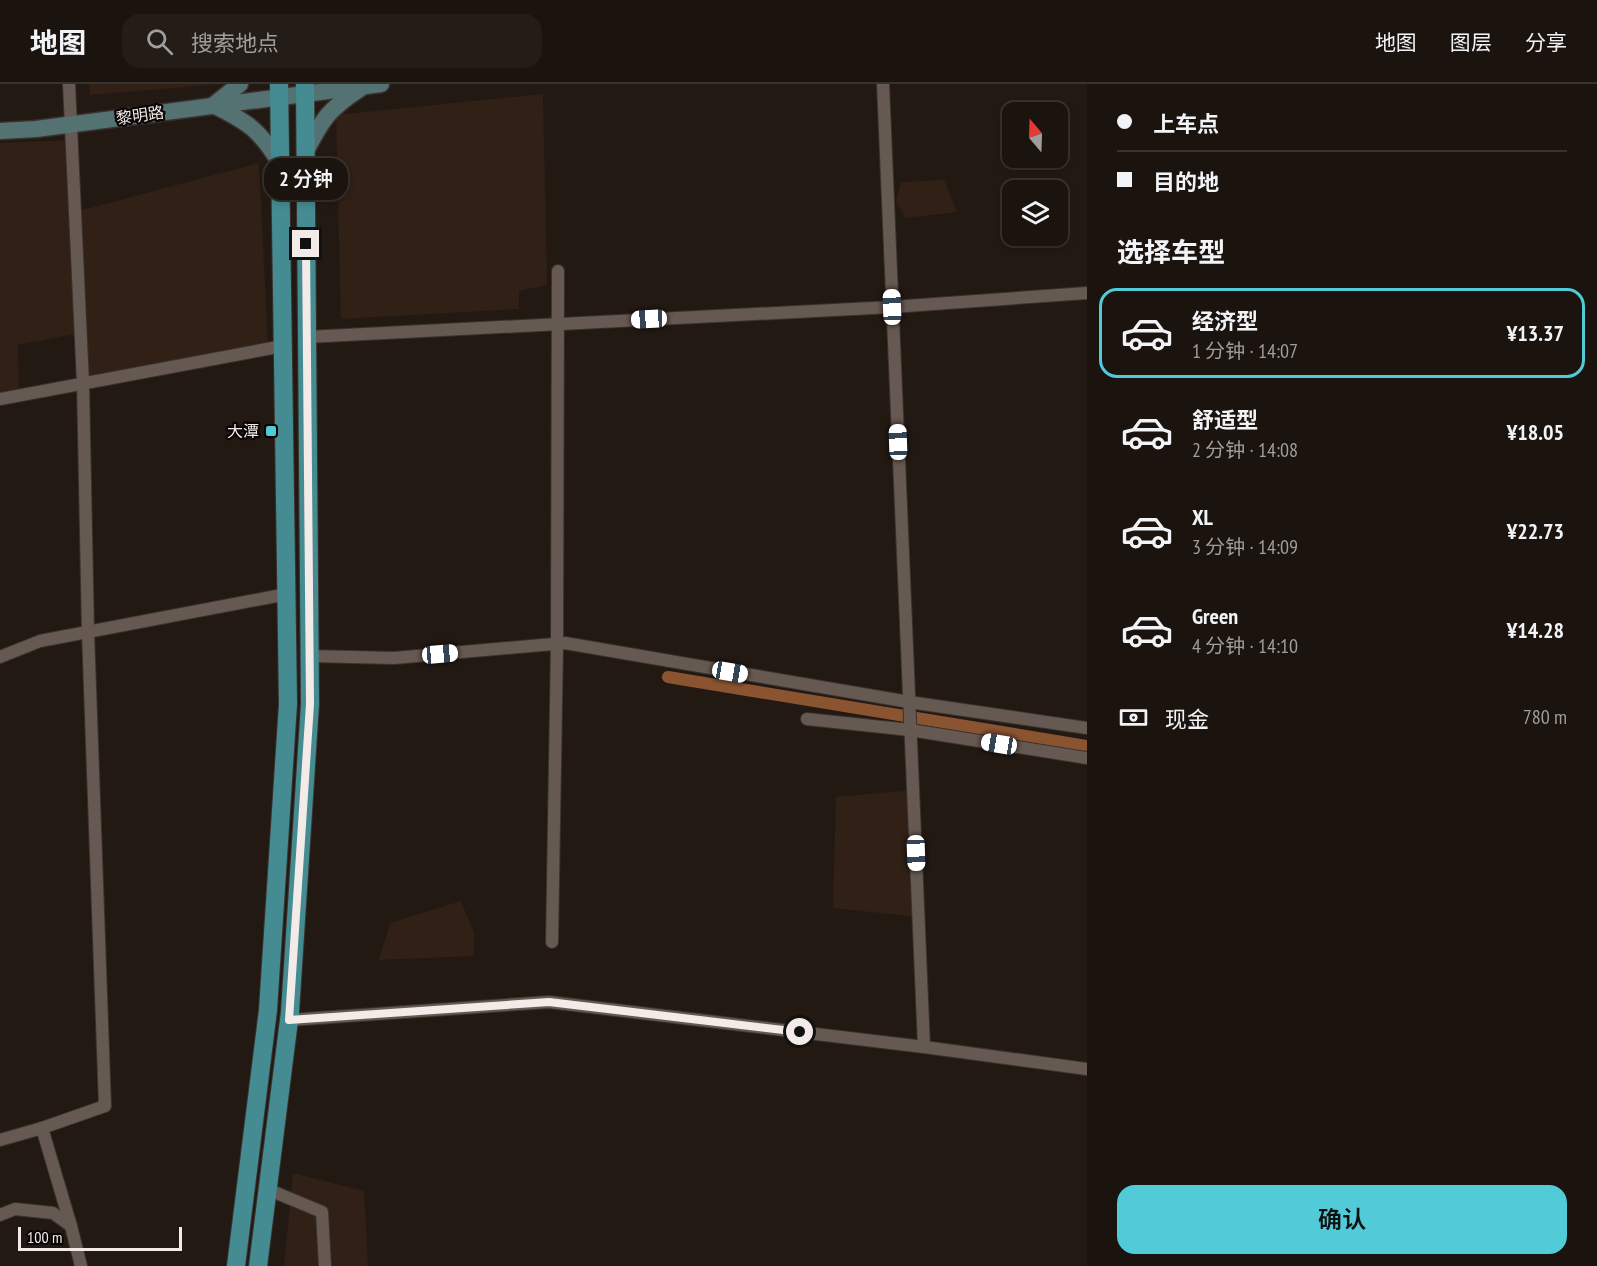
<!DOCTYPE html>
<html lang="zh">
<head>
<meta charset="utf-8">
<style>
	:root { --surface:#1a130e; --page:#231c17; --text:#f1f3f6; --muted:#9f9e9e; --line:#38322e; --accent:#52cbd9 }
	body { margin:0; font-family:"PT Sans Narrow","Noto Sans SC",sans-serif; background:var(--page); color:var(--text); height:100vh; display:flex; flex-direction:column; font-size:22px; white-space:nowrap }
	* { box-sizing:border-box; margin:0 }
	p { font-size:20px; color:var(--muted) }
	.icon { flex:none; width:33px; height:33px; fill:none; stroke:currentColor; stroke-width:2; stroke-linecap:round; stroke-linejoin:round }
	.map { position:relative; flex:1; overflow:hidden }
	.drawer { display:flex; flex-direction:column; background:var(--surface); width:510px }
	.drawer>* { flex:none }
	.hud { display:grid; align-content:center; height:132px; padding:0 30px; background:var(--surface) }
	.needle { width:39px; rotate:341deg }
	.fabs { position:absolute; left:1002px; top:18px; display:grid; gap:12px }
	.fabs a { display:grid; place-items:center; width:66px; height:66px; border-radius:12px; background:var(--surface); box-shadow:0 3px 9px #0003,0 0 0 2px var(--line); font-size:30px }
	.scale { position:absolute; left:18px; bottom:15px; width:164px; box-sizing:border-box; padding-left:6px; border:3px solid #f3ebe7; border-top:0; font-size:16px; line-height:21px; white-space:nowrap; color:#f3ebe7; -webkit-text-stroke:4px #090504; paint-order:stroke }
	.end { position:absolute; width:27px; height:27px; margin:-14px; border:8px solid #f3ebe7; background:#111; box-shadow:0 0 0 3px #111 }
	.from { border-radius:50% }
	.bubble { position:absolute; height:42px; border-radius:18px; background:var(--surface); box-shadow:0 3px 9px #0003,0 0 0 2px var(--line); font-size:20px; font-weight:600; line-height:42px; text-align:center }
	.car { position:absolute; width:18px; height:36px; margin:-18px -9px; border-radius:8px; box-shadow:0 0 4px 2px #0007; background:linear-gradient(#fff 24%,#345 0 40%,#fff 0 76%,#345 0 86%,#fff 0) }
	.hud b { display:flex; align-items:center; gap:21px; height:57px; font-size:22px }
	.hud b+b { border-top:2px solid var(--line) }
	.hud i { width:15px; height:15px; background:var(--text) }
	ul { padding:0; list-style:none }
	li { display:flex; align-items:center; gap:18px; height:90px; margin:0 12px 9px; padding:0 18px; border:3px solid transparent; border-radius:18px }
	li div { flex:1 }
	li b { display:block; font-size:22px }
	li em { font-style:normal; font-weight:600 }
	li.active { border-color:var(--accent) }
	li>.icon { width:54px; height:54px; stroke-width:1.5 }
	h2 { padding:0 30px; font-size:27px; line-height:72px }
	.pay { display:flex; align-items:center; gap:15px; height:66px; padding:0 30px; font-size:22px }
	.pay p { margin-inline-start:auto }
	.primary-button { display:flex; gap:12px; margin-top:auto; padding:12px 30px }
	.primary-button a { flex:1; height:69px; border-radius:18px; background:var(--accent); color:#111; font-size:24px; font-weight:600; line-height:69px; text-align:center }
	header { display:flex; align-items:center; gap:36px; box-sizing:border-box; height:84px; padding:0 30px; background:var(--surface); border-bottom:2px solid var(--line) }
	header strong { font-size:28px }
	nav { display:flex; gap:33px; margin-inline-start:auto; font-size:21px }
	.search { width:420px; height:54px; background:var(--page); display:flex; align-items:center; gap:15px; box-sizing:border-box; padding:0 21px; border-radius:18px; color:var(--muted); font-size:22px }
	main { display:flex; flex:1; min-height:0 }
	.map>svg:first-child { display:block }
	.built { fill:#302016 }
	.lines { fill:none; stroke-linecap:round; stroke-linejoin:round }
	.canal { stroke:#8a5431; stroke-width:12 }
	.minor-casing { stroke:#3a3230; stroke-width:14 }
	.secondary-casing { stroke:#3a3230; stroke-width:19 }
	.primary-casing { stroke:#3a3230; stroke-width:20 }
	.minor { stroke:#665952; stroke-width:12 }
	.secondary { stroke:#557272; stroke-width:16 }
	.primary { stroke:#448c92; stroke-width:18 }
	.route { stroke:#f3ebe7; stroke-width:8 }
	.poi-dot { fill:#52cbd9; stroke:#090504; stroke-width:2 }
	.labels { text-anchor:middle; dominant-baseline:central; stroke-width:4.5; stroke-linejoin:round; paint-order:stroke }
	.street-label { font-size:16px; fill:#f3ebe7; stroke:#090504 }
	.poi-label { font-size:16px; fill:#f3ebe7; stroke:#090504; text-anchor:end }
</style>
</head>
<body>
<header>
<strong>地图</strong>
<div class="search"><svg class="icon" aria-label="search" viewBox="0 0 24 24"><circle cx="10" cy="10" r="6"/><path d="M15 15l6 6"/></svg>搜索地点</div>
<nav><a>地图</a><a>图层</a><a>分享</a></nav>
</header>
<main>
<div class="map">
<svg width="1087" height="1182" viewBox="0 0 1087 1182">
	<rect width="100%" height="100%" fill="#231913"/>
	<g class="built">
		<path d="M89,0h131l-130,11z"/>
		<path d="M543,10l4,191 -28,6v18l-178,10 -5,-204z"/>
		<path d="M71,56l4,72 184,-49 9,186 -185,34 -3,-50 -62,12 1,50 -19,4v-256z"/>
		<path d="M944,96l13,32 -51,6 -10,-17 5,-19z"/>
		<path d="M913,706l5,127 -85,-9 3,-111z"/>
		<path d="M461,817l13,32v23l-95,4 11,-37z"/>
		<path d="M293,1089l71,18 4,75h-84z"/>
	</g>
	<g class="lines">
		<path class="canal" d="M668,593l419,69"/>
		<defs>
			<g id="minor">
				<path d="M883,0l41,963"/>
				<path d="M307,253l585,-30 195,-14"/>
				<path d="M0,315l283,-53"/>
				<path d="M310,572l84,2 171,-15 344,59 178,26"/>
				<path d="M0,573l40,-16 247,-47"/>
				<path d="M807,635l103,11 177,28"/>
				<path d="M552,858l5,-298 1,-373"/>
				<path d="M289,936l260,-18 375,45 163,22"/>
				<path d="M42,1044l63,-22 -17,-474 -5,-249 -14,-299"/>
				<path d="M0,1056l42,-12 29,98"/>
				<path d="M267,1105l55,23 3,54"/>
				<path d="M0,1131l15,-6 38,4 18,13 10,40"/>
			</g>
			<g id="secondary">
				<path d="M216,19l24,-19"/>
				<path d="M213,21c35,17 47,25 68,60"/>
				<path d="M0,47l36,-2 345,-45"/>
				<path d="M306,67c17,-33 23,-42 55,-63"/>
			</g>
			<g id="primary">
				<path d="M236,1182l32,-256 20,-306 -9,-620"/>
				<path d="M258,1182l32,-254 20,-308 -5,-620"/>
			</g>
		</defs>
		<use href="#minor" class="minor-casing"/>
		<use href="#secondary" class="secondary-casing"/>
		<use href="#primary" class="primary-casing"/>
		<use href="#minor" class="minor"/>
		<use href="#secondary" class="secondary"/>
		<use href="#primary" class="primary"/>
	</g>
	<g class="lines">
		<path class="route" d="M306,160l4,460 -21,316 260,-18 251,30"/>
	</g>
	<rect class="poi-dot" x="265" y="341" width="12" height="12" rx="3"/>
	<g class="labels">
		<g class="street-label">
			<text transform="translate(140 31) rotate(-8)">黎明路</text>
		</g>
		<g class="poi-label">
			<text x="259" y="347">大潭</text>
		</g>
	</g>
</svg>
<div class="fabs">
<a><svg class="needle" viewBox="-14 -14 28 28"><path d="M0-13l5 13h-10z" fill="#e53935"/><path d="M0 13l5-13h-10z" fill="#9f9e9e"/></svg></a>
<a><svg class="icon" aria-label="layers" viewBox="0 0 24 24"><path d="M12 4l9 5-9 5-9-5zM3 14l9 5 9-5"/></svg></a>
</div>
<div class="scale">100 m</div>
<i class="end from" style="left:800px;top:948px"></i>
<i class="end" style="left:306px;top:160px"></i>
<div class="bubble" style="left:264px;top:74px;width:84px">2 分钟</div>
<i class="car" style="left:892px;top:223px;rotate:358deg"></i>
<i class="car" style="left:649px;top:235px;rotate:267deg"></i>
<i class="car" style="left:898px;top:358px;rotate:358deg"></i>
<i class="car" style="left:440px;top:570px;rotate:85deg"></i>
<i class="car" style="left:730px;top:588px;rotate:100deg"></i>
<i class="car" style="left:999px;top:660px;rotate:279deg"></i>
<i class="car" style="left:916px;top:769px;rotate:178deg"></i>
</div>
<section class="drawer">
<div class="hud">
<b><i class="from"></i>上车点</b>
<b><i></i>目的地</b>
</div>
<h2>选择车型</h2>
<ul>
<li class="active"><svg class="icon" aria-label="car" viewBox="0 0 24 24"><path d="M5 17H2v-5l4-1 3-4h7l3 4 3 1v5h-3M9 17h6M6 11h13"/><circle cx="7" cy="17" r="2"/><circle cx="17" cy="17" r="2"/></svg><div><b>经济型</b><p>1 分钟 · 14:07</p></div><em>¥13.37</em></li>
<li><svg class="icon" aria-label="car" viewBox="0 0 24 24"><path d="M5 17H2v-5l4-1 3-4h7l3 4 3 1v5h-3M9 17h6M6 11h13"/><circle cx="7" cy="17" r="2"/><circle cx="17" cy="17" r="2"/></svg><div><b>舒适型</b><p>2 分钟 · 14:08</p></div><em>¥18.05</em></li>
<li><svg class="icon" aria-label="car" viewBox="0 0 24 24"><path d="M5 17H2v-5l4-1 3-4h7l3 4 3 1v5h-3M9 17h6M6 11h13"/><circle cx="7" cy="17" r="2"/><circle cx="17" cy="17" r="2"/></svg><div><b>XL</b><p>3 分钟 · 14:09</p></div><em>¥22.73</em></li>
<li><svg class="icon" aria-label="car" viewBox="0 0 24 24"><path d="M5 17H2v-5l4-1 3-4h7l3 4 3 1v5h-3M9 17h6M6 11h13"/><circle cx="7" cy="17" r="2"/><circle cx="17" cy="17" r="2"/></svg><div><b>Green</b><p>4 分钟 · 14:10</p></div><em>¥14.28</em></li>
</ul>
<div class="pay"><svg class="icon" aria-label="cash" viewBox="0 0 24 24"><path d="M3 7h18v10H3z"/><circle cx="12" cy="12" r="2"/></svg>现金<p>780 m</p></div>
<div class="primary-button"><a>确认</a></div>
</section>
</main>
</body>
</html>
